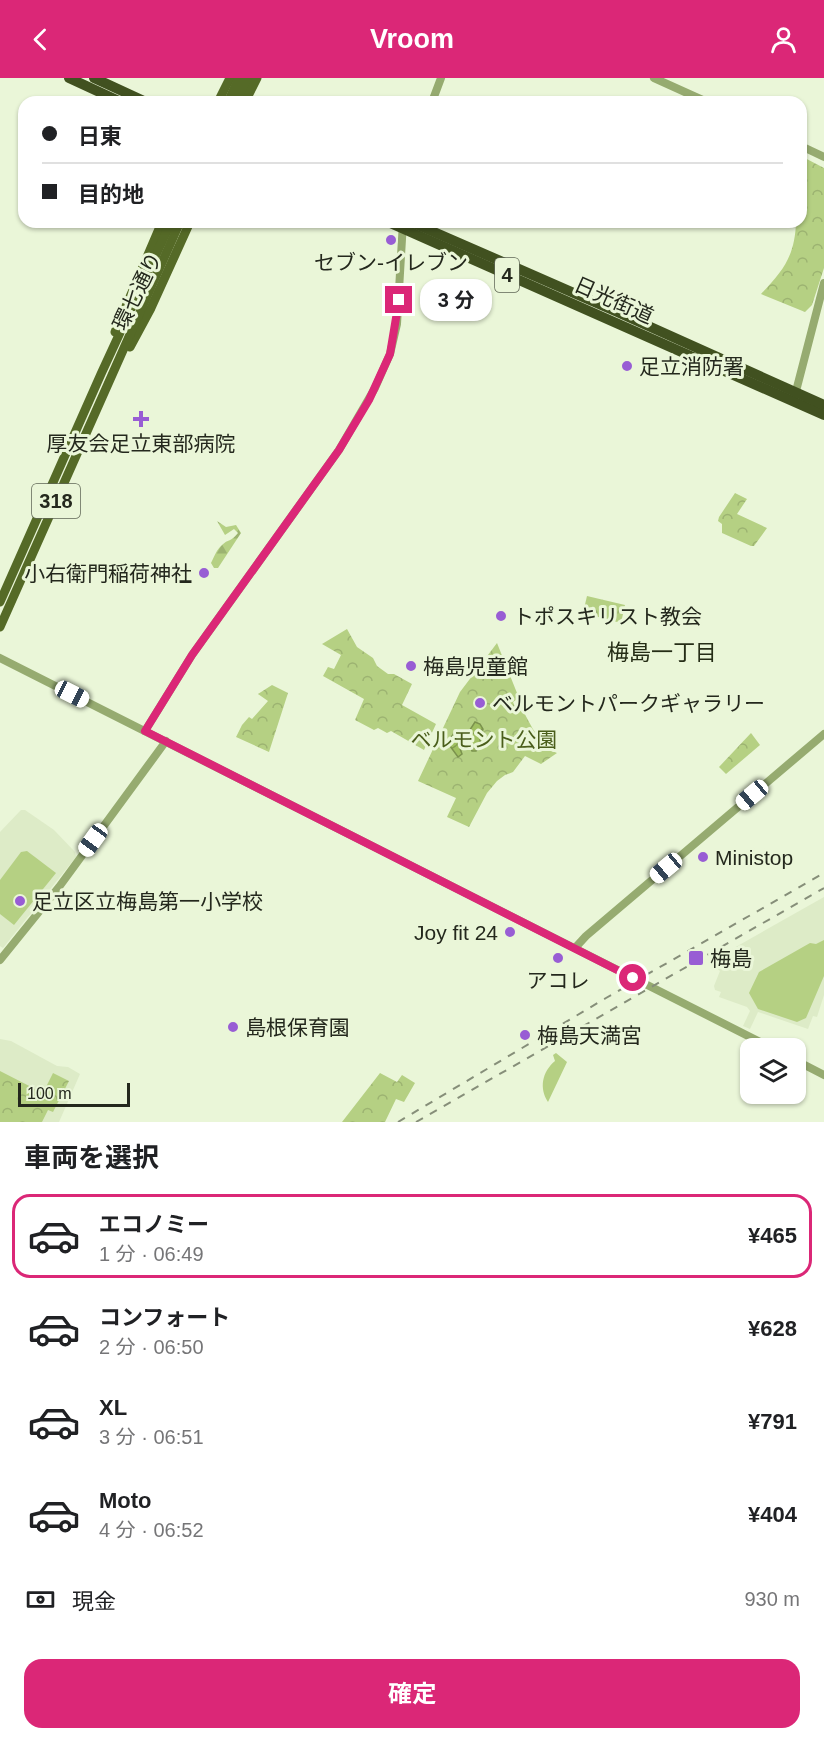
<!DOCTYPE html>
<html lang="ja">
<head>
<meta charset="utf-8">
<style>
	:root { --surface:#fff; --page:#f6f6f6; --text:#202124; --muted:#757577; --line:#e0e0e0; --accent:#db2777 }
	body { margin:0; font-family:Arial,"Noto Sans JP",sans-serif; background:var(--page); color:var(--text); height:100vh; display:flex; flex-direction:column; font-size:22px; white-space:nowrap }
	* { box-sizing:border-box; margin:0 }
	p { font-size:20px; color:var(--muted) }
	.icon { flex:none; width:33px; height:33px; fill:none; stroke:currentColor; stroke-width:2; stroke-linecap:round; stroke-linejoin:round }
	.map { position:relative; height:1044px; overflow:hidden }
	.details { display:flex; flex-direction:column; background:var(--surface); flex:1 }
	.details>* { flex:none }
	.banner { position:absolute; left:18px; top:18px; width:789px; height:132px; border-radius:18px; box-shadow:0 2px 4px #0004; display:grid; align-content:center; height:132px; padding:0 24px; background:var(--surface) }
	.buttons { position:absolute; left:740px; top:960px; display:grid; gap:12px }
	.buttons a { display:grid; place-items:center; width:66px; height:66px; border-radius:12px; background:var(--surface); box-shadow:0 2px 4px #0004; font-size:30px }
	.scale { position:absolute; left:18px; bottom:15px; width:112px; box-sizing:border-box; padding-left:6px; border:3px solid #24281d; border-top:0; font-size:16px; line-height:21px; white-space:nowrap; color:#24281d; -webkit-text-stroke:4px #eaf6d8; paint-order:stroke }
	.end { position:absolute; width:27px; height:27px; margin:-14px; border:8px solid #db2777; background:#fff; box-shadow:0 0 0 3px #fff }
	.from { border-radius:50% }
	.bubble { position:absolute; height:42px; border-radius:18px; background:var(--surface); box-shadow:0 2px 4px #0004; font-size:20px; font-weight:700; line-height:42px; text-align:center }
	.car { position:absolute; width:18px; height:36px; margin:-18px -9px; border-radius:8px; box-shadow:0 0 4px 2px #0007; background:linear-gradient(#fff 24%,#345 0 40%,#fff 0 76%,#345 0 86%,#fff 0) }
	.banner b { display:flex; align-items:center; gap:21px; height:57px; font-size:22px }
	.banner b+b { border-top:2px solid var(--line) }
	.banner i { width:15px; height:15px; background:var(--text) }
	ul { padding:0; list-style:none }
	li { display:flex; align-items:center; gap:18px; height:84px; margin:0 12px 9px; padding:0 12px; border:3px solid transparent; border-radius:18px }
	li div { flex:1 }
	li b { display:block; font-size:22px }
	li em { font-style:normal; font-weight:700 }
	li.on { border-color:var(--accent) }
	li>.icon { width:54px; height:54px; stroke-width:1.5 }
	h2 { padding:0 24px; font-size:27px; line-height:72px }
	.pay { display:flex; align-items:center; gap:15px; height:66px; padding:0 24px; font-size:22px }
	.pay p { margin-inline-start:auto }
	.cta { display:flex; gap:12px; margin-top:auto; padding:12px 24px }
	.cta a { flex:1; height:69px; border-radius:18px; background:var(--accent); color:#fff; font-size:24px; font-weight:700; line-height:69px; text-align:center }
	header { display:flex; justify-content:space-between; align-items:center; height:78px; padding:0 24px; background:var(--accent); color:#fff; font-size:27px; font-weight:700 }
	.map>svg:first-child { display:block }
	.built { fill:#ddebc7 }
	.grass { fill:#b5d083 }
	.forest { fill:url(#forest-firs) }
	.park { fill:url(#park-crowns) }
	.water { fill:url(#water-waves); stroke:#7b924d; stroke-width:1.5 }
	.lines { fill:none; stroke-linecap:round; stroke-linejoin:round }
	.minor { stroke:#96ab70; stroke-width:8 }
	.major { stroke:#556a27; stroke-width:9 }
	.highway { stroke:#415120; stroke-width:10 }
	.rail { stroke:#868e79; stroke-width:2; stroke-dasharray:8 8; stroke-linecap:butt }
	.route { stroke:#db2777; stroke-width:8 }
	.poi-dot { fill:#985dd4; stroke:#eaf6d8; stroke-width:2 }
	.labels { text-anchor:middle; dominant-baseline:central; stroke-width:6; stroke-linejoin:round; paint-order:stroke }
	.shield { fill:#eaf6d8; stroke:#5f6655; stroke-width:1.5 }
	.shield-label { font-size:20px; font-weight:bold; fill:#24281d }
	.poi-label { font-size:21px; fill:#24281d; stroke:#eaf6d8; text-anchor:start }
	.street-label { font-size:21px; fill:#24281d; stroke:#eaf6d8 }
	.park-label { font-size:21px; fill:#4a5e1b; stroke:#eaf6d8 }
	.neighbourhood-label { font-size:22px; fill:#252d16; stroke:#eaf6d8 }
</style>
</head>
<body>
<header><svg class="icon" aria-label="back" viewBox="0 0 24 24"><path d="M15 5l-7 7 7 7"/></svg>Vroom<svg class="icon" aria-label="person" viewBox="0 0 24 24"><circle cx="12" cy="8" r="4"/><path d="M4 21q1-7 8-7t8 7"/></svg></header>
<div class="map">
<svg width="824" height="1044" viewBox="0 0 824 1044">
	<defs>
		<pattern id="forest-firs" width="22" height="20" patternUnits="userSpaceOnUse" patternTransform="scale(1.5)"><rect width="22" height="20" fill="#b5d083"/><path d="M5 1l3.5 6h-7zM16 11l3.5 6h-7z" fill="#9cb371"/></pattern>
		<pattern id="park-crowns" width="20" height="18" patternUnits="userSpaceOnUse" patternTransform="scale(1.5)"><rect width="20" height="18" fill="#b5d083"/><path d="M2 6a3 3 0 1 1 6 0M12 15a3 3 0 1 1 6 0" fill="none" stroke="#9cb371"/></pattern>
		<pattern id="water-waves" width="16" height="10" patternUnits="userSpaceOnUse" patternTransform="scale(1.5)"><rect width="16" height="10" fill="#a0c061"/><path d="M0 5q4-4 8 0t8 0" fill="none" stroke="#829c4f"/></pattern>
	</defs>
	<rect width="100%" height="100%" fill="#eaf6d8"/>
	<g class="built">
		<path d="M21,732h4l29,20 21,22 1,5 -73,91 -3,-2v-114z"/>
		<path d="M824,819v98l-7,22 -4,-1 -5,13 -50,-17 -8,17 -7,-3 7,-15 -3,-4 -28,-10 2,-5 -6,-2 -1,-4 6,-15 -4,-3 1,-4 -6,-3z"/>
		<path d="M0,961l11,2 46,25 11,1 12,7 -21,48h-59z"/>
	</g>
	<g class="grass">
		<path d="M27,773l29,22 -42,52 -14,-11v-34l21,-28z"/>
		<path d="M824,862v36l-18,42 -9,4 -39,-13 -9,-16 10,-21 51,-29 6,1z"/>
		<path d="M556,975l11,9 -19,40c-9,-14 -6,-30 7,-41l-2,-6z"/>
	</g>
	<path class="forest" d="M217,443l9,6 10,-2 5,8 -23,35h-4l-3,-5c3,-6 6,-14 11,-18 6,-6 9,-3 16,-12l-4,-4 -9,6z"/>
	<g class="park">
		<path d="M801,78l23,12v100l-12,37 -7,7 -44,-18c23,-24 34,-39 35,-72h5z"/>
		<path d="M735,415l12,6 -10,15 30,14 -13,18h-3l-29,-13v-9l-4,-3 1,-4z"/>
		<path d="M587,518l38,9 -4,18 -38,-10z"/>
		<path d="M347,551l10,18 16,11 4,8 11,8h6l18,10 -10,21 34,19 -12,26 -33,-19 -4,2 -9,-5 -4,2 -19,-10 9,-21 -41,-23 5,-9 6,2 7,-14 -19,-11z"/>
		<path d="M497,565l22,55 -6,4 4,10 6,-2c7,15 19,38 34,43l-16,11 -16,-8 -12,16 -8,3 -8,6 -10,12 -18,34 -22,-10 9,-19 -38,-17 42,-89z"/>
		<path d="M272,607l16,8 -19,59 -33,-15 6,-12 7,-8 3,2 16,-18 -10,-7z"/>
		<path d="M751,655l9,12 -34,29 -7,-7z"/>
		<path d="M0,993l43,22 10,-20 16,8 -16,31 -5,-2 -6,12h-42z"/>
		<path d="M380,995l17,9 5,-7 13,8 -11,19 -8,-3 -11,23h-43z"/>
	</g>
	<path class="water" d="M475,644l5,2 3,5 -3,11 1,7 -5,4h-4l-4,-12 -8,-1 -2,5 4,11 -4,3 -8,-11v-8l7,-7 11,2z"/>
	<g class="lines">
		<g class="minor">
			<path d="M654,0l53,24"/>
			<path d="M432,24l9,-24"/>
			<path d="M801,68l23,11"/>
			<path d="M795,317l29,-112"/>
			<path d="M0,580l772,390"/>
			<path d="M145,653l47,-76 147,-205 36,-62 15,-34 7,-30 6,-102"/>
			<path d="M575,870l11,-12 238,-202"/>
			<path d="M0,882l59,-73 107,-146"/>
			<path d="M795,982l29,15"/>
		</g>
		<g class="major">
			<path d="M218,24l12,-24"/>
			<path d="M228,24l11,-24"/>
			<path d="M236,24l12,-24"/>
			<path d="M245,24l12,-24"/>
			<path d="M115,254l47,-110"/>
			<path d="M130,269l21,-39 39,-86"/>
			<path d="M0,524l101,-228 70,-152"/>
			<path d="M0,549l180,-405"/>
		</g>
		<g class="highway">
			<path d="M69,0l52,24"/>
			<path d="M94,0l52,24"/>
			<path d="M388,144l436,193"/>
			<path d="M411,144l204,89 209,94"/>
		</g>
		<g class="rail">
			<path d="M398,1044l208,-124 218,-125"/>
			<path d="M416,1044l408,-234"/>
		</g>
	</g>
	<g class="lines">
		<path class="route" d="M399,222l-9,54 -21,46 -30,50 -147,205 -47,76 488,247"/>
	</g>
	<g class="poi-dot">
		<circle cx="391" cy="162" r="6"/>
		<circle cx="627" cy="288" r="6"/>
		<path d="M138 332h6v6h6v6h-6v6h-6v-6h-6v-6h6z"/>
		<circle cx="204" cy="495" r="6"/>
		<circle cx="501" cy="538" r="6"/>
		<circle cx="411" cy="588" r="6"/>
		<circle cx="480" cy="625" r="6"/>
		<circle cx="703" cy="779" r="6"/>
		<circle cx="20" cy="823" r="6"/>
		<circle cx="510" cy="854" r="6"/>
		<circle cx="558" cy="880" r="6"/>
		<rect x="688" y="872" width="16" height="16" rx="3"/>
		<circle cx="233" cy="949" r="6"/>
		<circle cx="525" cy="957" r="6"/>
	</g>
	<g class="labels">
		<g class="shield">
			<rect x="495" y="180" width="24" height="34" rx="4.5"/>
			<rect x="32" y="406" width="48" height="34" rx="4.5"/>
		</g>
		<g class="shield-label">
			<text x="507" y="197">4</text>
			<text x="56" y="423">318</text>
		</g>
		<g class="poi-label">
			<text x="391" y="184" text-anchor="middle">セブン-イレブン</text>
			<text x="639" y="288">足立消防署</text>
			<text x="141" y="365" text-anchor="middle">厚友会足立東部病院</text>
			<text x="192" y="495" text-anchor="end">小右衛門稲荷神社</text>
			<text x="513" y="538">トポスキリスト教会</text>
			<text x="423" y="588">梅島児童館</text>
			<text x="492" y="625">ベルモントパークギャラリー</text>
			<text x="715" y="779">Ministop</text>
			<text x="32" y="823">足立区立梅島第一小学校</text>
			<text x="498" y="854" text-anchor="end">Joy fit 24</text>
			<text x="710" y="880">梅島</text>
			<text x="558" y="902" text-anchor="middle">アコレ</text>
			<text x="245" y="949">島根保育園</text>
			<text x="537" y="957">梅島天満宮</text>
		</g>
		<g class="street-label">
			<text transform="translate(137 213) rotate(-64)">環七通り</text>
			<text transform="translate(614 222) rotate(24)">日光街道</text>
		</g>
		<g class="park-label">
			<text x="484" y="661">ベルモント公園</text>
		</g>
		<g class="neighbourhood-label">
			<text x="662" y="574">梅島一丁目</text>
		</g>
	</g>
</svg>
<div class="buttons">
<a><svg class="icon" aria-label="layers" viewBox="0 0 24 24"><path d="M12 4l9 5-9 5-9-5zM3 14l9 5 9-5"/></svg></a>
</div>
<div class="scale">100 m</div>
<i class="end from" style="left:633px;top:900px"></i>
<i class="end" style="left:399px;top:222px"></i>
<div class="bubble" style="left:420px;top:201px;width:72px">3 分</div>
<i class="car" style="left:72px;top:616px;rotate:117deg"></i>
<i class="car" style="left:752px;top:717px;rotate:230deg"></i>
<i class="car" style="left:93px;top:762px;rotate:216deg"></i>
<i class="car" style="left:666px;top:790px;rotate:230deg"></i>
<div class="banner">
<b><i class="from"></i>日東</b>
<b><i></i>目的地</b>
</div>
</div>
<section class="details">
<h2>車両を選択</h2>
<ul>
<li class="on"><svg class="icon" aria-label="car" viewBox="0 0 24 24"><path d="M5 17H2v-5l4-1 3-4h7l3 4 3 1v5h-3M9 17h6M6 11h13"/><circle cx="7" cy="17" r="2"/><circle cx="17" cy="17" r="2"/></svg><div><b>エコノミー</b><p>1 分 · 06:49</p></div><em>¥465</em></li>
<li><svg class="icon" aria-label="car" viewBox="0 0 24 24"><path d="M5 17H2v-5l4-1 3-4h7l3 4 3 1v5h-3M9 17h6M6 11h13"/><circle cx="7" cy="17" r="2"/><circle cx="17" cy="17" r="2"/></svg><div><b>コンフォート</b><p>2 分 · 06:50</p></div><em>¥628</em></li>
<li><svg class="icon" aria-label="car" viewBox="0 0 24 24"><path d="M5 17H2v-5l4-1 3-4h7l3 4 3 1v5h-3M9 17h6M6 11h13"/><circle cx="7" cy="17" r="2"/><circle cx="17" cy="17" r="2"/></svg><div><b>XL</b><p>3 分 · 06:51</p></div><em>¥791</em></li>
<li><svg class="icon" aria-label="car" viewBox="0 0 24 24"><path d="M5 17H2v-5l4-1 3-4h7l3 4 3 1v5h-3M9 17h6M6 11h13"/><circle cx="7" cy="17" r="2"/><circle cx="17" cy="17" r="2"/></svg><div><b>Moto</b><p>4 分 · 06:52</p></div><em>¥404</em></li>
</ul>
<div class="pay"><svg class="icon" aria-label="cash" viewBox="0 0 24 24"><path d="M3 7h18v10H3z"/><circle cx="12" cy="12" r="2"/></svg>現金<p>930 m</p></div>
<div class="cta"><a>確定</a></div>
</section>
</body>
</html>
